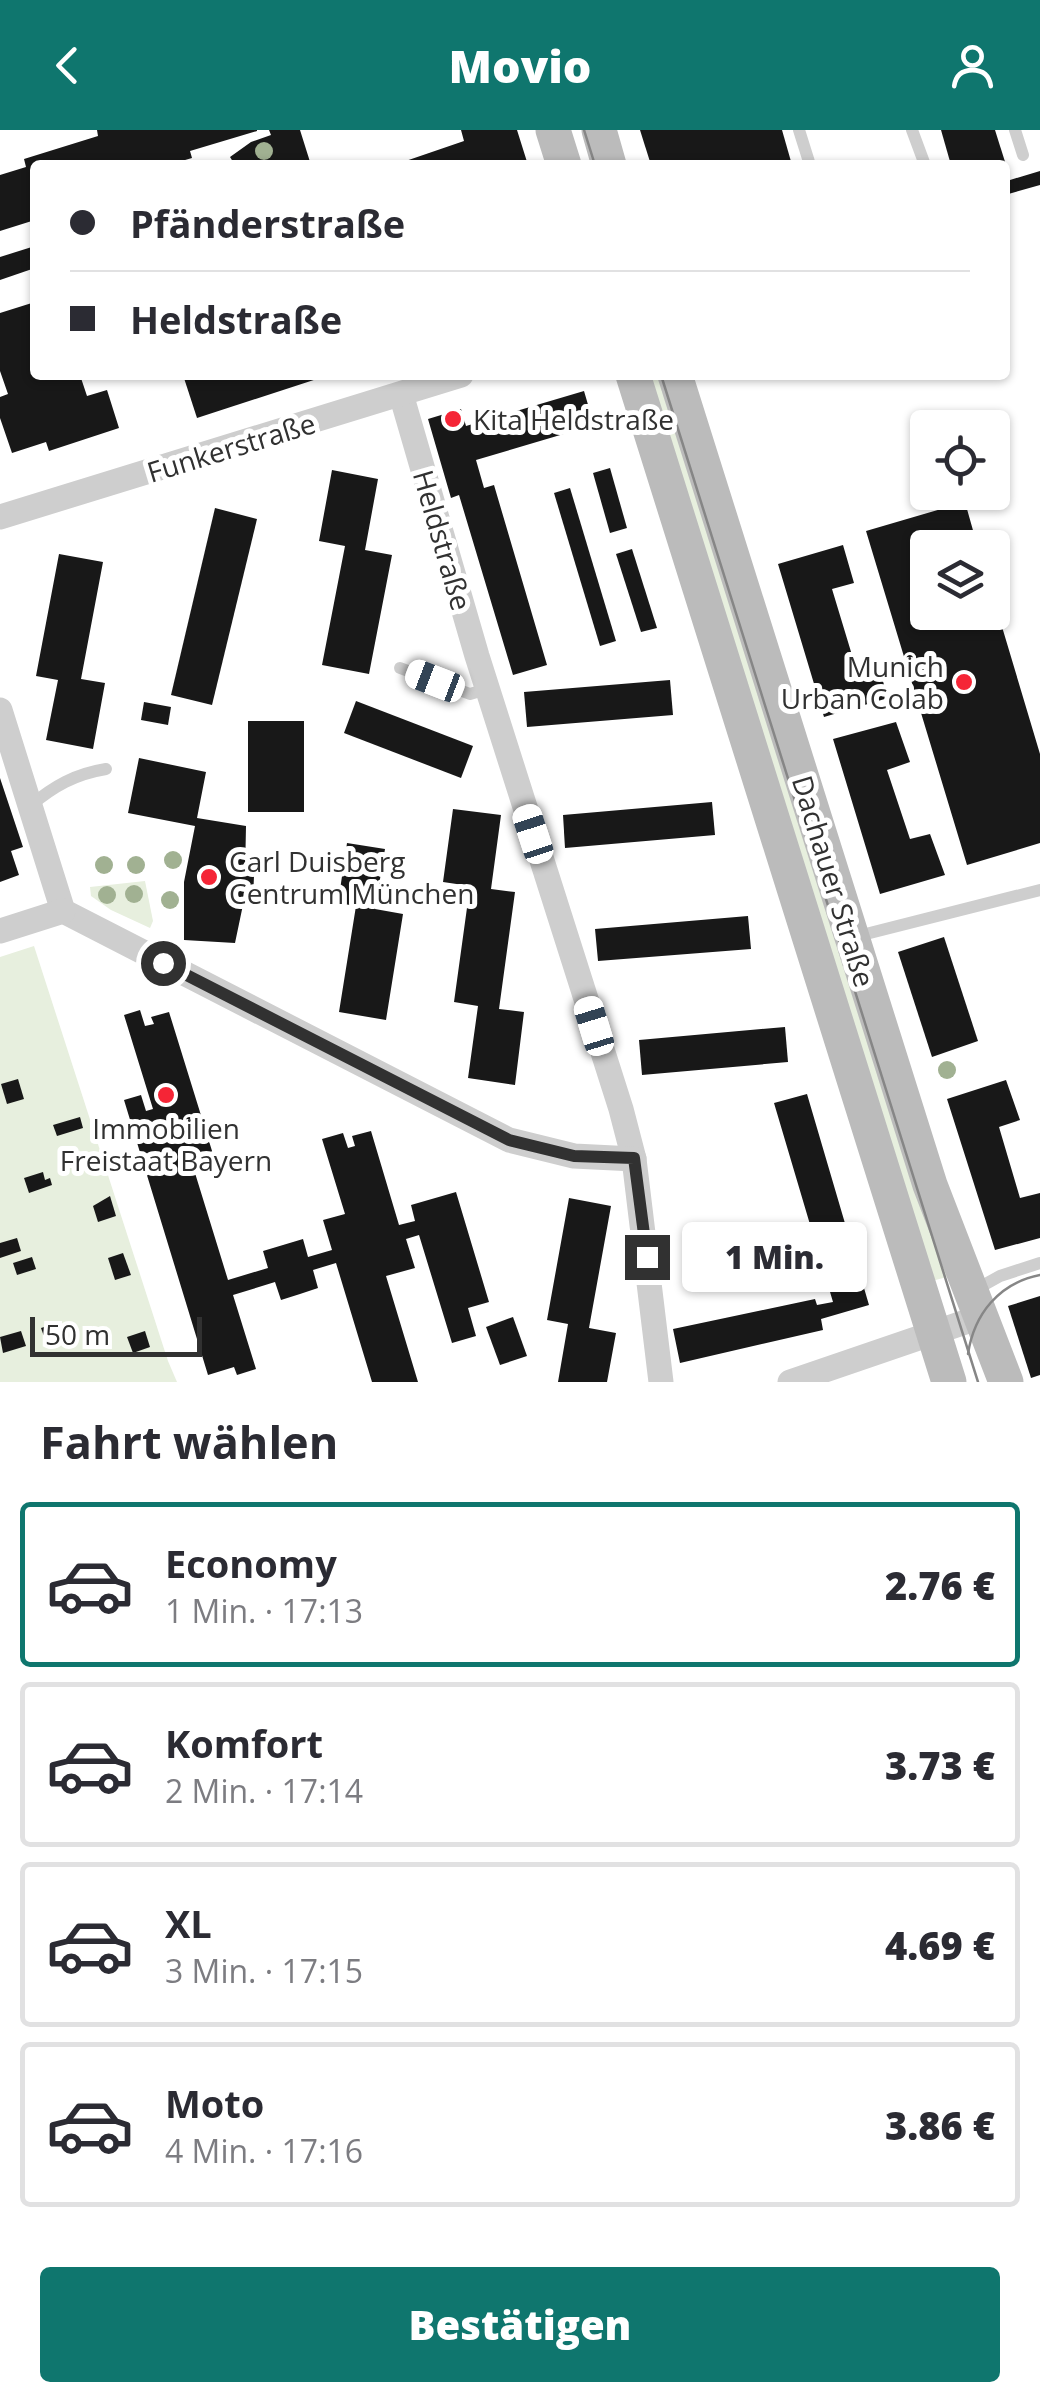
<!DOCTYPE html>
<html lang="de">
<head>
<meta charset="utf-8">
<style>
	:root { --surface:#fff; --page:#f2f2f3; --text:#2b2b33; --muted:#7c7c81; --line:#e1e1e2; --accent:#0f766e }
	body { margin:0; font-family:"Open Sans",sans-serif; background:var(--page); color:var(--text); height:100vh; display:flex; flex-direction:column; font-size:38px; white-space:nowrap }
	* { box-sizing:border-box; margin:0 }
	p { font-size:32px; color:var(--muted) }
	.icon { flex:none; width:55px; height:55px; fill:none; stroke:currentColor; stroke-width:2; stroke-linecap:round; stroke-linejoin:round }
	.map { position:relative; height:1252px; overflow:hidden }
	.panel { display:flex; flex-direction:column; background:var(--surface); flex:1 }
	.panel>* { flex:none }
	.hud { position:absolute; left:30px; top:30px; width:980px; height:220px; border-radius:10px; box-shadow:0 2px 8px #0004; display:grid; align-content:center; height:220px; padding:0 40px; background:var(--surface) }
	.tools { position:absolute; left:910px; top:280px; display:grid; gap:20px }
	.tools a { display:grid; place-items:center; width:100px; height:100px; border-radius:10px; background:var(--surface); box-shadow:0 2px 8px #0004; font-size:50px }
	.scale { position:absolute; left:30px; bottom:25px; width:172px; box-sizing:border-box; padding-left:10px; border:5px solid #313131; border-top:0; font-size:28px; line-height:35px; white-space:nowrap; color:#313131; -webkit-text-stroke:8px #fff; paint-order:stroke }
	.end { position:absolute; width:45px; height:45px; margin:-22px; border:12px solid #313131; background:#fff; box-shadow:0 0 0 5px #fff }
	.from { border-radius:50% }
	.bubble { position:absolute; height:70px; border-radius:10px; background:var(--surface); box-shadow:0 2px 8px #0004; font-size:32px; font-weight:800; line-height:70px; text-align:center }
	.car { position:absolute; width:30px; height:60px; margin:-30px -15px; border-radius:12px; box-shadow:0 0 8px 2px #0007; background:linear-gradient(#fff 24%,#345 0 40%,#fff 0 76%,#345 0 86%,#fff 0) }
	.hud b { display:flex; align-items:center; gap:35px; height:95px; font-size:38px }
	.hud b+b { border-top:2px solid var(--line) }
	.hud i { width:25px; height:25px; background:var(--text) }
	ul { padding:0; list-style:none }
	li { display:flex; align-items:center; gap:30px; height:165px; margin:0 20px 15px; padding:0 20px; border:5px solid var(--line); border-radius:10px }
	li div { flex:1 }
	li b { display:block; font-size:38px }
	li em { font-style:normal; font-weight:800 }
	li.current { border-color:var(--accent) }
	li>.icon { width:90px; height:90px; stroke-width:1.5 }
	h2 { padding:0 40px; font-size:45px; line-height:120px }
	.primary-button { display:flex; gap:20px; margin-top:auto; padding:20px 40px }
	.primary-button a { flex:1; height:115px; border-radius:10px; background:var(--accent); color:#fff; font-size:40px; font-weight:800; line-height:115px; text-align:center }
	header { display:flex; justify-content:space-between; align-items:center; height:130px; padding:0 40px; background:var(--accent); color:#fff; font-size:45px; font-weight:800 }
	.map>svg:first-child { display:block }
	.green { fill:#e7efde }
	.building { fill:#181818 }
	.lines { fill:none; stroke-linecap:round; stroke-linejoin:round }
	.lane { stroke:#cecece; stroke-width:12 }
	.street { stroke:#cecece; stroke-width:25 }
	.secondary { stroke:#bbb; stroke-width:35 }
	.tram { stroke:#868686; stroke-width:2.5 }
	.tree { fill:#a1b192 }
	.route { stroke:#313131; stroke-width:12 }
	.poi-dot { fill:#f52536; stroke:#fff; stroke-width:4 }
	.labels { text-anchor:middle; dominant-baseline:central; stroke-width:10; stroke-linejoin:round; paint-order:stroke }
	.poi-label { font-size:28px; fill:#313131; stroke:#fff; text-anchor:start }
	.street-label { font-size:28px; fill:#313131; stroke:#fff }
</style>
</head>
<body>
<header><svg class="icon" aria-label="back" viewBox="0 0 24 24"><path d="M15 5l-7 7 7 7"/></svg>Movio<svg class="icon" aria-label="person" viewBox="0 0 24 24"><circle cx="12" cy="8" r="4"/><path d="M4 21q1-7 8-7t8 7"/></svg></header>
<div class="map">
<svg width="1040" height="1252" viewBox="0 0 1040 1252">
	<rect width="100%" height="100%" fill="#fff"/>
	<g class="green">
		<path d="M644,245h20l283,902 -19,5z"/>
		<path d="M145,751l8,40 -3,7 -39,-18 -20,-14 -1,-9z"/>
		<path d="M34,816l134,415 9,21h-177v-425z"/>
	</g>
	<g class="building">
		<path d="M97,0h160v1l-67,20 2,7 -24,7h-133v55l-35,11v-56l26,-8 -2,-8 74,-23z"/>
		<path d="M269,0h31l11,35h-76l-5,-8 21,-15 20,-7z"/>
		<path d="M461,0h56l11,35h-134l70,-24z"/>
		<path d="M640,0h142l10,35h-141z"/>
		<path d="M941,0h54l11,35h-55z"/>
		<path d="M1005,36l5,14 30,-9v14l-35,10z"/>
		<path d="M35,116v22l-35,12v-23z"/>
		<path d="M35,172v73h45l7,21 20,-6 12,38 -70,23 -3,-9 -34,11 -12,-35v-21l8,-3 -8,-23v-58z"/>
		<path d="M183,245h143v1l-129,42z"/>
		<path d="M584,261l10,34 -118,35 8,28 10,-3 53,180 -34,10 -54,-180 -8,3 -23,-79 33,-10 5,17z"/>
		<path d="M610,338l17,60 -17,5 -17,-60z"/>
		<path d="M332,340l46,9 -13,71 27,5 -23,119 -47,-9 23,-119 -26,-5z"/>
		<path d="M570,358l46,153 -16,5 -46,-153z"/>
		<path d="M965,372l13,46h-50v64h64l2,-12 46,154v89l-73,22 -101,-334z"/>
		<path d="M215,378l42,11 -45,186 -41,-10z"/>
		<path d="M843,415l11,38 -22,6 23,76 21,-7 12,40 -64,19 -46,-153z"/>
		<path d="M632,419l25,79 -16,4 -25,-78z"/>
		<path d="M59,424l44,8 -22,117 24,4 -12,66 -47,-9 12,-60 -22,-4z"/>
		<path d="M670,550l3,35 -146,12 -3,-35z"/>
		<path d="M356,571l117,45 -12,32 -117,-45z"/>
		<path d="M144,572l27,5 -3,18 -27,-5z"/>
		<rect x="248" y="591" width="56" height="91"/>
		<path d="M896,592l14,40 -23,8 23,69 20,-5 15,41 -65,19 -47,-155z"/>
		<path d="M139,628l67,14 -9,46 49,8 -1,49 9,1 -1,23 -9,1 -9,43 -51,-3v-58l11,-56 -67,-13z"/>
		<path d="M0,648l23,69 -12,4 8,24 -19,7z"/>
		<path d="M712,672l3,33 -150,13 -2,-33z"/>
		<path d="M453,679l48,6 -10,74 24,3 -16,117 25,3 -9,73 -47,-7 10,-72 -24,-4 16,-116 -27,-4z"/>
		<path d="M347,713l38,6 -10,60 28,5 -17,106 -47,-8 17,-106 -18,-3z"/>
		<path d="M748,786l3,33 -153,12 -3,-32z"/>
		<path d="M944,807l34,104 -46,16 -34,-105z"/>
		<path d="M140,880l5,16 9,-2 -3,-7 18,-5 48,155 -22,6 33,107 40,-12 -5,-17 40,-12 5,18 24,-7 -9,-30 22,-6 -23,-75 21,-6 5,15 7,-2 -3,-10 19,-5 28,94 16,-4 -4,-16 45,-13 33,110 -21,6 8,28 -24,7 -33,-108 -13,4 9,29 -29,8 32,106h-46l-36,-119 -23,7 5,18 -18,6 -19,6 -6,-18 -42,13 23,74 -19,6 -3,-8 -26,8 -84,-275 17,-5 5,16 7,-2 -29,-94z"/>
		<path d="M785,897l3,35 -146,13 -3,-35z"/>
		<path d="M18,949l6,20 -17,5 -6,-20z"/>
		<path d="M1006,950l14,40 -21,7 21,71 20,-5v45l-45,12 -48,-151z"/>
		<path d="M807,964l62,211 -48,14 2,11 -143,33 -7,-34 142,-30 2,6 16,-3 -59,-199z"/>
		<path d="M80,987l3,11 -26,8 -4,-11z"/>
		<path d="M43,1042l2,8 5,-2 2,7 -23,8 -5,-15z"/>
		<path d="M110,1066l6,20 -18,6 -5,-16z"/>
		<path d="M569,1068l42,8 -22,122 27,5 -9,49h-49l10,-58 -21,-4z"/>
		<path d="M17,1108l4,13 -21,7v-15z"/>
		<path d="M123,1123l8,22 -16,5 -7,-22z"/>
		<path d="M32,1127l4,12 -19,6 -4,-12z"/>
		<path d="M1040,1166v79l-9,3 -23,-72z"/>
		<path d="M513,1187l14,39 -27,9 -14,-38z"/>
		<path d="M57,1193l5,17 -15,5 -6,-17z"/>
		<path d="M21,1201l5,15 -23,7 -3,-16z"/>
		<path d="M145,1201l5,16 -17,6 -6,-16z"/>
	</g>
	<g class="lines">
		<g class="lane">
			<path d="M799,0l11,35"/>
			<path d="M912,0l13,35"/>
			<path d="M1015,0l8,25"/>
			<path d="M400,538l70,26 17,-5"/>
			<path d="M30,676c24,-20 45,-32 76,-37"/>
			<path d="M854,807l186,-47"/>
			<path d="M973,1161l27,-15 40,-13"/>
		</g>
		<g class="street">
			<path d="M401,264l76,262 144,453 13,50 27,223"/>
			<path d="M0,387l461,-142"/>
			<path d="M0,580l63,201 446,229 65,16 60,3"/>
			<path d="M0,801l63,-20"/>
			<path d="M790,1252l193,-66"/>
		</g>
		<g class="secondary">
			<path d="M553,0l11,35"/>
			<path d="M599,0l10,35"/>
			<path d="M633,245l316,1007"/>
			<path d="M675,245l255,810 76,197"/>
		</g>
		<g class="tram">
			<path d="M584,0l11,35"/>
			<path d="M661,245l317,1007"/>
			<path d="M968,1224c6,-40 31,-71 72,-79"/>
		</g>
	</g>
	<g class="tree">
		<circle cx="264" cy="21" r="9"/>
		<circle cx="173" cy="730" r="9"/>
		<circle cx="104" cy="735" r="9"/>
		<circle cx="136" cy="735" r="9"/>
		<circle cx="134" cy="764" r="9"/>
		<circle cx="107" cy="765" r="9"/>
		<circle cx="170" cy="770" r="9"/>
		<circle cx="947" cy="940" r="9"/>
	</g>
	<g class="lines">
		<path class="route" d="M163,833l346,177 65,16 60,2 13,99"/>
	</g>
	<g class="poi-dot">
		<circle cx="453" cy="289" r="10"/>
		<circle cx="964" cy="552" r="10"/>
		<circle cx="209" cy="747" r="10"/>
		<circle cx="166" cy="965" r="10"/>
	</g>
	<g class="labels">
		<g class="poi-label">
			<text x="473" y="289">Kita Heldstraße</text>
			<text x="944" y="536" text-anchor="end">Munich<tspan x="944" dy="32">Urban Colab</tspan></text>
			<text x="229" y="731">Carl Duisberg<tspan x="229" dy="32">Centrum München</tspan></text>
			<text x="166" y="998" text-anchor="middle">Immobilien<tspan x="166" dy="32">Freistaat Bayern</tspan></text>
		</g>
		<g class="street-label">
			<text transform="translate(231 317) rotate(-17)">Funkerstraße</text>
			<text transform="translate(443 410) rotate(74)">Heldstraße</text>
			<text transform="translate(834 751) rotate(73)">Dachauer Straße</text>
		</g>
	</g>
</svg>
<div class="tools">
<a><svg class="icon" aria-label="locate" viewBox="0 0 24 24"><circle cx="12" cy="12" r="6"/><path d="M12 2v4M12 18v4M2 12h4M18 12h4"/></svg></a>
<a><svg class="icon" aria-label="layers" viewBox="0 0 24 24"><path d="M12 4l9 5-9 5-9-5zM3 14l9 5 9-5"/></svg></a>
</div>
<div class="scale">50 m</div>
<i class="end from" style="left:163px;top:833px"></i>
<i class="end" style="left:647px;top:1127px"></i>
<div class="bubble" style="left:682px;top:1092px;width:185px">1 Min.</div>
<i class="car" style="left:435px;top:551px;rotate:291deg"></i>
<i class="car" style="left:533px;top:704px;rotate:342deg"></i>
<i class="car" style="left:594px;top:896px;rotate:343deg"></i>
<div class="hud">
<b><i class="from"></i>Pfänderstraße</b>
<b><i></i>Heldstraße</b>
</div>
</div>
<section class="panel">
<h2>Fahrt wählen</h2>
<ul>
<li class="current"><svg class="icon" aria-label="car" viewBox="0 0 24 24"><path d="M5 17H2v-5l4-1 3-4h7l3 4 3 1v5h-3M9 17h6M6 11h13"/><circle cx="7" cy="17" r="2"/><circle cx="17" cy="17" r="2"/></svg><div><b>Economy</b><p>1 Min. · 17:13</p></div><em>2.76 €</em></li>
<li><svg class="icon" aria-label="car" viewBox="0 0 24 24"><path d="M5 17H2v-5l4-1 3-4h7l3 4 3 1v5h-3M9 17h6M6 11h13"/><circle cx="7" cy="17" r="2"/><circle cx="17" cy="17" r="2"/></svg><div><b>Komfort</b><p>2 Min. · 17:14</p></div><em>3.73 €</em></li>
<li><svg class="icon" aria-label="car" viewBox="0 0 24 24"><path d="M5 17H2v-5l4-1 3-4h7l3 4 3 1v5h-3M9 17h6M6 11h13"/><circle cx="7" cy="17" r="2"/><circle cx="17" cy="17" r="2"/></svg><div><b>XL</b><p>3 Min. · 17:15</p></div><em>4.69 €</em></li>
<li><svg class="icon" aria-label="car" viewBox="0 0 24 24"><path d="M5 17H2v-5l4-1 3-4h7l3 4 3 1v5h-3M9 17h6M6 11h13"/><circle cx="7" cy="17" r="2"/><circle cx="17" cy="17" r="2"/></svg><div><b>Moto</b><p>4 Min. · 17:16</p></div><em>3.86 €</em></li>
</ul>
<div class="primary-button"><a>Bestätigen</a></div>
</section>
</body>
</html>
